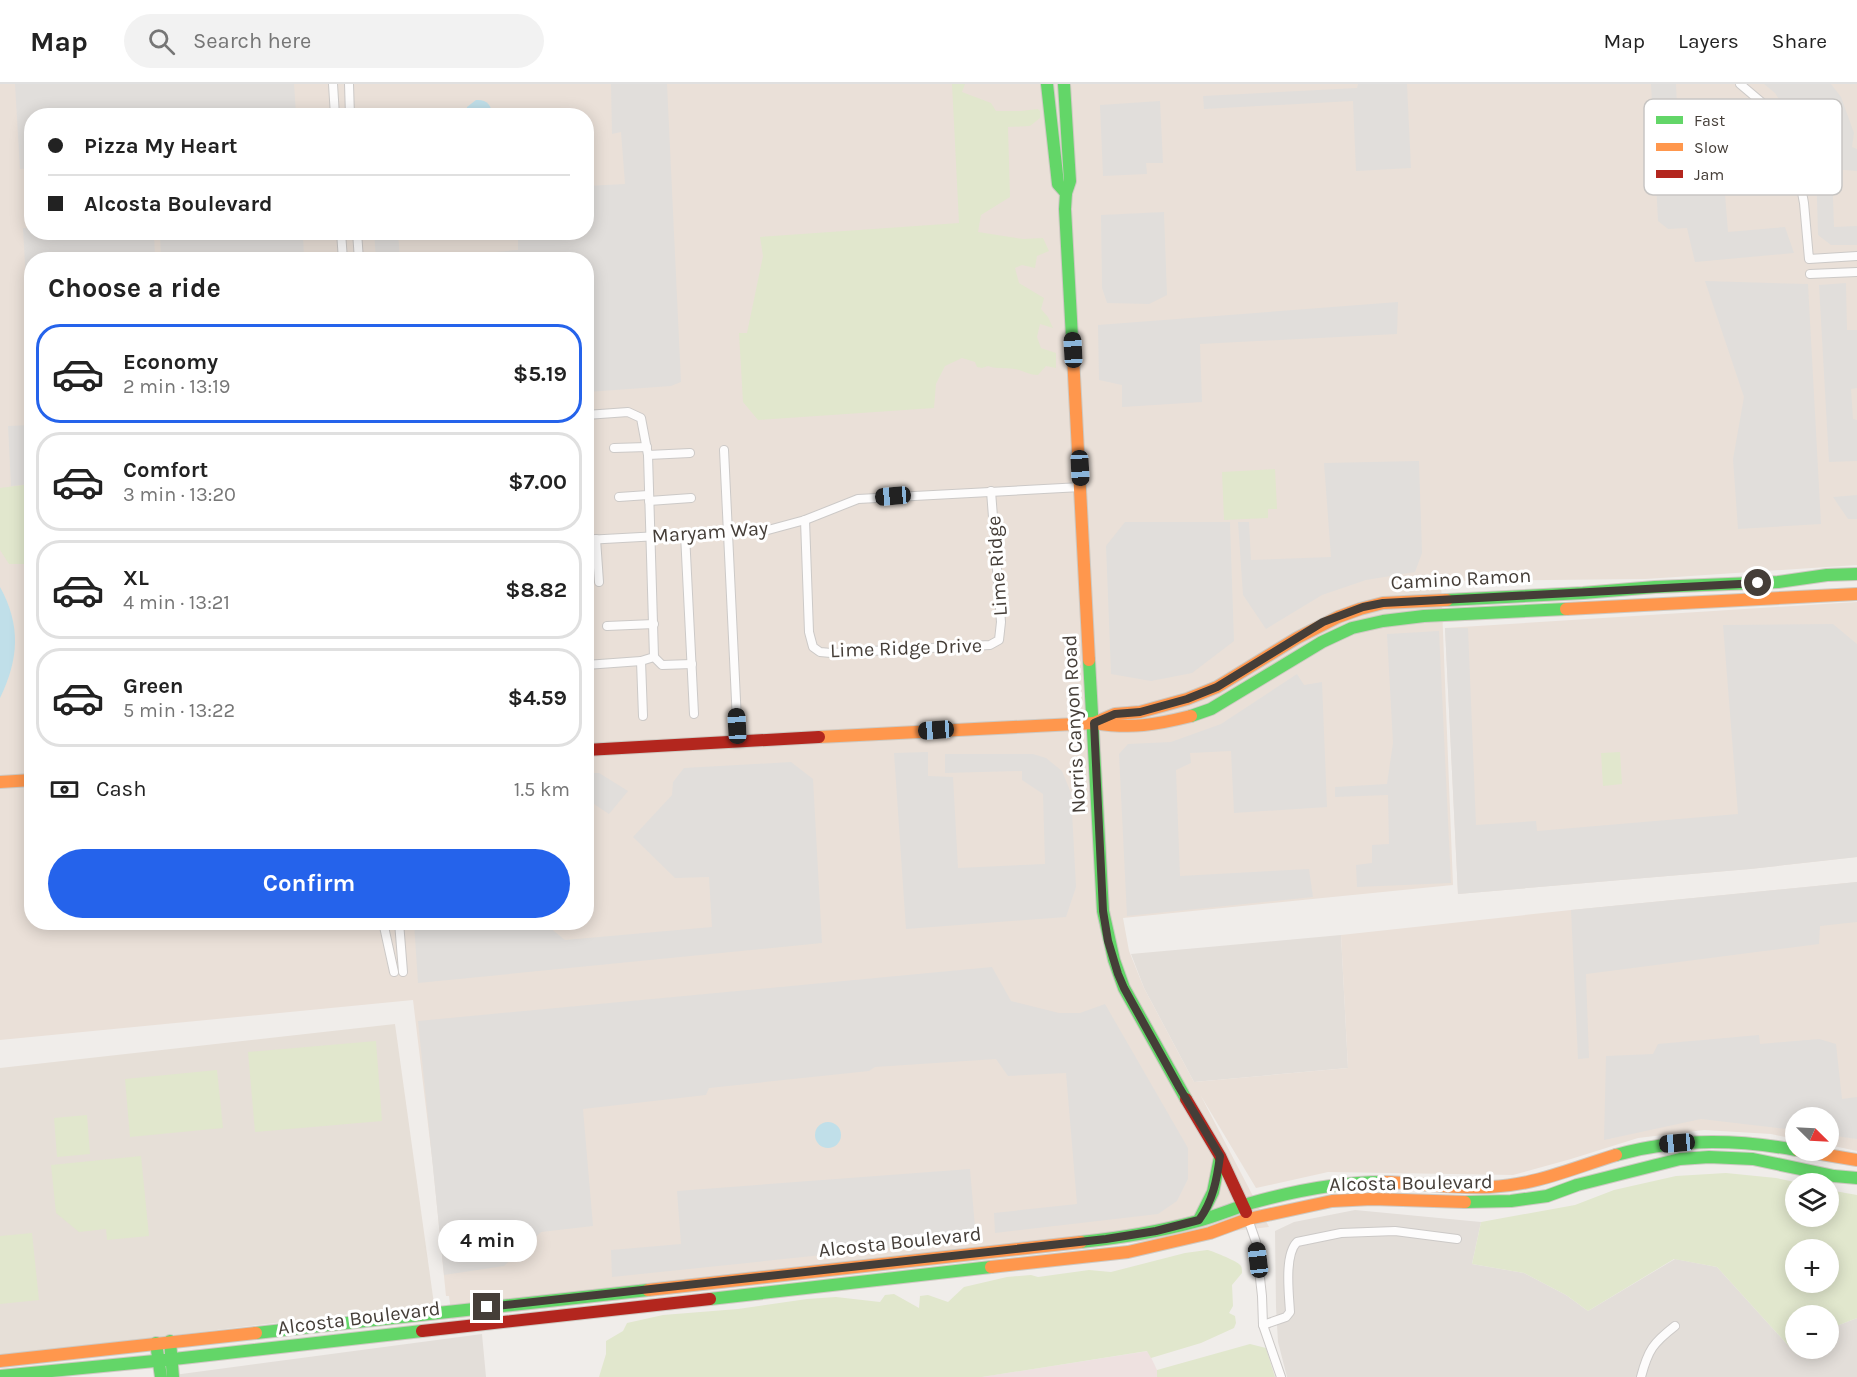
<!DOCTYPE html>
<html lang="en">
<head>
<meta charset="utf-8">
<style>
	:root { --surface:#fff; --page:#f2f2f2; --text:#222; --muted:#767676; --line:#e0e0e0; --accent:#2563eb }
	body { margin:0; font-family:Karla,sans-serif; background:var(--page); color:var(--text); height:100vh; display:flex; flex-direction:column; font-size:22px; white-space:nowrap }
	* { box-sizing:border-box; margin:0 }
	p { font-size:20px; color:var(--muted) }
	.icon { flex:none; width:33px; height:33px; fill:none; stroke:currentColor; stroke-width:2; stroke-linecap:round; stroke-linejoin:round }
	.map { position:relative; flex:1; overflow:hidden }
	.drawer { position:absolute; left:24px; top:168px; width:570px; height:678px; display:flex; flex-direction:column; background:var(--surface); border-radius:24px; box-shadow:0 3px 15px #0003 }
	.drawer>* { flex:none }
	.banner { position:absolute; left:24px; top:24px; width:570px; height:132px; border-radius:24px; box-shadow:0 3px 15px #0003; display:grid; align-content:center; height:132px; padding:0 24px; background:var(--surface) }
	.needle { width:39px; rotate:114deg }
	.tools { position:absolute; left:1785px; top:1023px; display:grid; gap:12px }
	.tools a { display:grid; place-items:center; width:54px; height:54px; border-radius:50%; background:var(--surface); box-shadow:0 3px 15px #0003; font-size:30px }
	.end { position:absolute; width:27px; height:27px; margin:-14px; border:8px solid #453e38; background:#fff; box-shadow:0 0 0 3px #fff }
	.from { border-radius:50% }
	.bubble { position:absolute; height:42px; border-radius:21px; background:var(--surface); box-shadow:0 3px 15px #0003; font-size:20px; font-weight:700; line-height:42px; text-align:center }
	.car { position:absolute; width:18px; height:36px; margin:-18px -9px; border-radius:8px; box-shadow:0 0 4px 2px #0007; background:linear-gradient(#222 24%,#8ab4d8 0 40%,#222 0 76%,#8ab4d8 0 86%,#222 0) }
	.banner b { display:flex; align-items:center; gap:21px; height:57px; font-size:22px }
	.banner b+b { border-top:2px solid var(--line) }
	.banner i { width:15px; height:15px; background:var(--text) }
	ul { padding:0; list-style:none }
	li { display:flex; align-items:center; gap:18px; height:99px; margin:0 12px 9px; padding:0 12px; border:3px solid var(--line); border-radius:24px }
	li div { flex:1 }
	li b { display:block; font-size:22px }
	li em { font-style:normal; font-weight:700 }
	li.current { border-color:var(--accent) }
	li>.icon { width:54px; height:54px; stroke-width:1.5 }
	h2 { padding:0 24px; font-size:27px; line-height:72px }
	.pay { display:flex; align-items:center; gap:15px; height:66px; padding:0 24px; font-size:22px }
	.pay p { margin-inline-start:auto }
	.cta { display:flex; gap:12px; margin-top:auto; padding:12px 24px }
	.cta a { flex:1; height:69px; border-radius:36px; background:var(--accent); color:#fff; font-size:24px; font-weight:700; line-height:69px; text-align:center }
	header { display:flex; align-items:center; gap:36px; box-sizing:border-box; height:84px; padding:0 30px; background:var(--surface); border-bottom:2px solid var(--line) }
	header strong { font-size:28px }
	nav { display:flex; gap:33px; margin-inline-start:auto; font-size:21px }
	.search { width:420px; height:54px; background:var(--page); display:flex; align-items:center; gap:15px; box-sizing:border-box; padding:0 21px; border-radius:33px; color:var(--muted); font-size:22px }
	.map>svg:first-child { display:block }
	.residential { fill:#e3ded9 }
	.commercial { fill:#eae0d8; fill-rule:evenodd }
	.education { fill:#e6dfd7 }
	.medical { fill:#eee1e0 }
	.green { fill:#e1e7cd; fill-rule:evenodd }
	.parking { fill:#e1dedb }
	.water { fill:#c0dfe9 }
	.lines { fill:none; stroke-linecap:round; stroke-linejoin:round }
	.street-casing { stroke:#ccc9c7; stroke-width:10 }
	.fast-casing { stroke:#cec9c2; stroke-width:14 }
	.slow-casing { stroke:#cec9c2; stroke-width:14 }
	.jam-casing { stroke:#cec9c2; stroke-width:14 }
	.street { stroke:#fdfcfc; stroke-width:8 }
	.fast { stroke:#63d668; stroke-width:12 }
	.slow { stroke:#ff974d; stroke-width:12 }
	.jam { stroke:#b3261e; stroke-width:12 }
	.route { stroke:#453e38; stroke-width:8 }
	.labels { text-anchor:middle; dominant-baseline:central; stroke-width:6; stroke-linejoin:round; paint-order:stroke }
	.street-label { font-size:20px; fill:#453e38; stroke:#fff }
	.key { fill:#fff; stroke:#c7c5c3; stroke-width:1.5 }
	.key-label { font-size:16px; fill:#453e38 }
</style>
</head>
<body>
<header>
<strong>Map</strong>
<div class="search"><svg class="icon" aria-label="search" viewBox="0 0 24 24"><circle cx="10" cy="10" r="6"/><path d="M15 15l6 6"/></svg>Search here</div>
<nav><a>Map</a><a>Layers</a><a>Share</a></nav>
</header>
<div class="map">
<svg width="1857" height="1293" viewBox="0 0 1857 1293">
	<rect width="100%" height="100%" fill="#f0edea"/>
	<g class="residential">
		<path d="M1341,851l7,133 -154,14 -50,-94 -13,-34z"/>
		<path d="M1355,1126l126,12 -9,42 52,9 42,22 22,16 87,-52 42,8 79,87 9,-5 23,-1 1,-19 28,-11v59h-570l-9,-35 -2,-35 -1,-76 19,-9z"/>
		<path d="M482,1250l4,43h-327z"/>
	</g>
	<g class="commercial">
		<path d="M0,0h1857v481l-211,14 -205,2 12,304 -330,33 6,33 15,37 50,94 154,-14 -7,-133 230,-25 286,-28v269l-28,-6 -1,-27h-32l-1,21 -24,-5 -67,-4 -66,8 -67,21 -58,16 -185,-3 -72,16 -55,-92 68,131 -817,92 -3,-23h-3l-13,-130 -20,-166 -413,40zM32,32h554v116h-554zM32,176h554v662h-554z"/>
		<path d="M1857,518v255l-107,12 -292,25 -13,-266z"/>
	</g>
	<path class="education" d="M395,940l39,280 -434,52v-288z"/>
	<path class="medical" d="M1148,1267l9,19v7h-175z"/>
	<g class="green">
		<path d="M952,0h13l-3,8 29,11 5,8h25l17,-2 2,2v7l-10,8 -22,1 2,70 -29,18 -3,17 45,7 20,-1 6,13 -12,5 -2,12 -13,-3 -7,3 4,15 25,15 -3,11 7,8 5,11 -13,-4 -3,13 4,11 15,5v15l-10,-2 -8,9c-8,0 -12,-3 -19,-5 -10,-3 -20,0 -31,-4l-6,2 -5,-1 -2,-5 -13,-4 -17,8 -9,18 -2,24 -176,12 -15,-18 -4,-69h8l16,-77 -3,-19 199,-14z"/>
		<path d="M1275,385l2,40h-9v9l-44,2 -2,-48z"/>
		<path d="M31,400v80h-22l-9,-14v-62z"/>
		<path d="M1620,668l2,32 -19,2 -2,-33z"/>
		<path d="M376,957l6,80 -127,11 -7,-80z"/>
		<path d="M217,986l6,58 -93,9 -5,-58z"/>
		<path d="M87,1031l3,39 -33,3 -3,-39z"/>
		<path d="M141,1072l8,80 -42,4 -1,-11 -27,3 -23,-19 -5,-48z"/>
		<path d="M1726,1089l50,5 24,5 -4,1v32h32l1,-26 28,5v123l-28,11 -1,-13h-32v32l9,1 -9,5 -79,-87 -43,-8 -86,52 -22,-16 -42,-22 -52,-9 9,-42 94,-17 39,-15 62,-14zM1796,1166h32v32h-32z"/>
		<path d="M32,1149l7,67 -39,4v-68z"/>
		<path d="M1207,1166c4,0 29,11 32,14 3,2 3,5 3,9l-10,12 1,21 -4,7 6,3 1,7 -2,5 -33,15 -50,15 -4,-7 -165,26h-383l7,-23v-13l17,-10 4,-8 36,-8 75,-6 69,-10 29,-2 44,5 5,-7 9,-1 25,14 1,-12 8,-1 20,7 16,-15 43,-10 24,-2 7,2 51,-7 22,2 74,-19z"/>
		<path d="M1250,1260l16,4 9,29h-118v-7z"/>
	</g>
	<g class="parking">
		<path d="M15,0h279l2,31 -264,1 -1,52 -11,1z"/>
		<path d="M611,0h56l14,298 -10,4 -84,6 -1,-132 -173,-1 105,-9v-17l68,-1 1,-46 38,-2 -4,-52 -9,2z"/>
		<path d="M1358,0h49l4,84 -55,3 -3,-70 -149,8 -1,-13 154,-8z"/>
		<path d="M1651,0h25l1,24 74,-4 12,8 17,30 13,36 -69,3 4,51 57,-5 9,26 -99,9 -8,-34 -19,1 -10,-8z"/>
		<path d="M1764,0h67l10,13 13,36 -2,14 5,2v22l-25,-2 2,58 23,-1v19h-26l-13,-10 -2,-71 -3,-11 -38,-60z"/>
		<path d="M1160,17l3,62h-17l1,11 -44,2 -3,-71z"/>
		<path d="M1164,128l3,83 -18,9 -42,-1 -5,-15 -1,-73z"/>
		<path d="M23,144h8l1,4 122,1 1,26 -123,1 -1,58h-3z"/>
		<path d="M160,149h143l1,26h-143z"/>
		<path d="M374,149h24l2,26h-24z"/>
		<path d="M1705,197l103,3 13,240 -83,5 -5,-70 11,-62z"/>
		<path d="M1846,199l1,47h10v58l-6,1 2,30 4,1v41l-28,1 -10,-177z"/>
		<path d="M1398,218l-1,32 -197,10 2,58 -80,5v-22l-23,-5 -1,-55z"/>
		<path d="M31,341v59l-20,2 -3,-60z"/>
		<path d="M1419,377l3,92 -7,19 -49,8 -44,15 -56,34 -23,-34 -5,-73h11l2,38 80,-3 -7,-94z"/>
		<path d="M1857,411v24h-9l-15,-22z"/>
		<path d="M1125,438h105l4,119 -42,32 -41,8 -40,-7 -5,-128z"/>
		<path d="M1833,540l24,20v213l-107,12 -292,25 -13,-266h23l8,197 60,-4 1,10 201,-17 -15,-189z"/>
		<path d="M1439,547l12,252 -94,4 -1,-22 16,-2v-18l17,-1 -1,-49 -53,2v-10l52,-3 6,-41 -6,-109z"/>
		<path d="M1297,590l7,11 18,-3 5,125 -93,6 -3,-62 -41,2 1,10 -15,7 4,106 129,-7 4,28 -186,19 -8,-162 9,-10 43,-2 50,-18z"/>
		<path d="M928,668v24l25,1 5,91 87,-4 -2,-70 -21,-14v-9l-77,2v-19h88l13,4 16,13 9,22 5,94 -10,30 -160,12 -12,-176z"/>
		<path d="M791,678l22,17 9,164 -404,40 -4,-60h130l21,17 147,-13 -3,-50 -34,1 -42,-41 39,-42 1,-13 11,-14z"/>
		<path d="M587,689h12l29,18 -19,23 -18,-12h-4z"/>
		<path d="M1857,798v40l-37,4 -1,18 -233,30 3,84 -11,1 -7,-149z"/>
		<path d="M355,838l-88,6v-6z"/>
		<path d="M992,883l19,34 48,12h21l25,-9 83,144v31l-11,22 -19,13 -163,19 -1,-20 83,-9 -11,-131 -58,3 -12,-17 -121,8 -6,4 -160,17 -3,7 -123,14 10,117 -52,6 -37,34 -60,9 -26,-254z"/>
		<path d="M1759,951l1,9 59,-5 17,5 6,55 15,-2v42l-28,-4 -1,-17h-32l-1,12 -94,-11 -97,21 2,-84 47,-2 5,-10z"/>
		<path d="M970,1085l6,70 -364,38 -1,-27 70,-6 -4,-53z"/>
	</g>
	<g class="water">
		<path d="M476,16c10,-1 16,5 16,15h-26l1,-8z"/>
		<path d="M0,503c21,38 19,72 0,111z"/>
		<circle cx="828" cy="1051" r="13"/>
	</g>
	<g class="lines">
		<defs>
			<g id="street">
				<path d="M333,0l2,32"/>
				<path d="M349,0l1,32"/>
				<path d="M1740,0l26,22 28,44 10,53 5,56 48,-3"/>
				<path d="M341,148l2,28"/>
				<path d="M357,148l2,28"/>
				<path d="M1810,190l47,-2"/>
				<path d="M586,331l42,-3 13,6 7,37 6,202 -13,4 -55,4"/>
				<path d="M614,364l33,-1"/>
				<path d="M724,366l14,292"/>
				<path d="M648,371l42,-2"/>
				<path d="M619,413l29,-2"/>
				<path d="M649,417l42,-3"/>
				<path d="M588,428l1,28"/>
				<path d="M805,436l4,112 4,15 7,5 11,1 159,-8 9,-5 2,-18 -10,-131"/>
				<path d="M685,450l9,180"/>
				<path d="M596,455l3,43"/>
				<path d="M586,456l182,-10 37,-10 53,-21 223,-12"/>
				<path d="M607,542l47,-2"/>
				<path d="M654,573l8,8 30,-1"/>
				<path d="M641,577l2,55"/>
				<path d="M587,581l2,53"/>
				<path d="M383,838l11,50"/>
				<path d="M399,838l4,50"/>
				<path d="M1248,1135l8,23 6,54 1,29 18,52"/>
				<path d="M1263,1241l23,-8 4,-5c-1,-18 -6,-57 7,-70l44,-9 54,-2 62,8"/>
				<path d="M1641,1293c7,-27 12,-34 34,-51"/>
			</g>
			<g id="fast">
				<path d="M1047,0l11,100 8,9"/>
				<path d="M1064,0l6,97 -4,12 -1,16 8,147"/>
				<path d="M1447,516l136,-7 72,-6 123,-5 49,-7 30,-1"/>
				<path d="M1089,576l14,251 11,49 10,28 62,111"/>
				<path d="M1191,632l20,-7 111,-67 30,-14 31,-7 41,-5 142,-7"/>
				<path d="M1616,1071c59,-17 120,-16 180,-5"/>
				<path d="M1465,1118l46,-1 36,-5 30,-11 103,-26 29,-2 44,2 81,17 23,2"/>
				<path d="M1199,1136l14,-28 7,-35"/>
				<path d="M1081,1158c38,-4 76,-10 113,-20 20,-5 38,-13 57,-19 43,-12 88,-21 132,-21"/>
				<path d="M710,1215l281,-32"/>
				<path d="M256,1249l392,-43"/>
				<path d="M170,1257l3,36"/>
				<path d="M156,1259l5,34"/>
				<path d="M0,1292l165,-16 257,-29"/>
			</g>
			<g id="slow">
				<path d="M1073,272l16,304"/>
				<path d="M1566,525l291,-15"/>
				<path d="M1094,639l21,-9 25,-2 47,-13 30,-12 80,-49 41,-21 22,-8 23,-6 64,-3"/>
				<path d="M819,653l275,-14c38,6 61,2 97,-7"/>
				<path d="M0,698l32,-2"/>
				<path d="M1798,1066l59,10"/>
				<path d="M1383,1098c36,1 71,7 107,5 46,-2 83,-19 126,-32"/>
				<path d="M991,1183l137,-15 82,-19 38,-14 84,-18 40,-2 93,3"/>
				<path d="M648,1206l433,-48"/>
				<path d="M0,1277l256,-28"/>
			</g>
			<g id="jam">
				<path d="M586,666l233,-13"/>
				<path d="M1186,1015l34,57 26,56"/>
				<path d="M422,1247l288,-32"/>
			</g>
		</defs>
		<use href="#street" class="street-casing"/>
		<use href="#fast" class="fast-casing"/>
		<use href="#slow" class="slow-casing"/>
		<use href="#jam" class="jam-casing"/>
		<use href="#street" class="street"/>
		<use href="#fast" class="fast"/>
		<use href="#slow" class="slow"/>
		<use href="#jam" class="jam"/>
	</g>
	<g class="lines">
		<path class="route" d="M487,1223l619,-68 50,-8 43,-11c14,-19 18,-41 21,-64l-41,-69 -55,-99 -6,-14 -10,-33 -5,-30 -9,-188 21,-9 25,-2 47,-13 30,-12 106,-65 40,-15 20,-4 375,-20"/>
	</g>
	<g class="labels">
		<g class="street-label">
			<text transform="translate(710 448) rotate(-4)">Maryam Way</text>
			<text transform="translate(997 482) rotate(-94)">Lime Ridge</text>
			<text transform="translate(1461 495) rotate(-3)">Camino Ramon</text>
			<text transform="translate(906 564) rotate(-2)">Lime Ridge Drive</text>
			<text transform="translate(1074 640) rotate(-93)">Norris Canyon Road</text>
			<text transform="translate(1411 1099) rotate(-1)">Alcosta Boulevard</text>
			<text transform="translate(900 1158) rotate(-6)">Alcosta Boulevard</text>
			<text transform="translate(359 1234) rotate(-7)">Alcosta Boulevard</text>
		</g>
	</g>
	<rect x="1644" y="15" width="198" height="96" rx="9" class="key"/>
	<rect x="1656" y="32" width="27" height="8" fill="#63d668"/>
	<rect x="1656" y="59" width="27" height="8" fill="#ff974d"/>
	<rect x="1656" y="86" width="27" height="8" fill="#b3261e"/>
	<g class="key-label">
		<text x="1694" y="42">Fast</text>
		<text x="1694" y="69">Slow</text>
		<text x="1694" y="96">Jam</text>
	</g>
</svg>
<div class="tools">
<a><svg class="needle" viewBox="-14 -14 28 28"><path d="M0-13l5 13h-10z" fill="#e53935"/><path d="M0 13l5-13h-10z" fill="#767676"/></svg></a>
<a><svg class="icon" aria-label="layers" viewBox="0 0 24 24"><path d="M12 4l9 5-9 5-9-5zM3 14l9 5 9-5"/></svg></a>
<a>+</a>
<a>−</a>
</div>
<i class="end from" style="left:1758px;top:499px"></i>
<i class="end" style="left:487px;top:1223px"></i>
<div class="bubble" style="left:438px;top:1136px;width:99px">4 min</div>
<i class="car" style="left:1073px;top:266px;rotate:357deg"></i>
<i class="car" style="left:1080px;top:384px;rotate:177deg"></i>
<i class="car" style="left:893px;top:412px;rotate:265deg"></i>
<i class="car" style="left:737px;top:642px;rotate:357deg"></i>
<i class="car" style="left:936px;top:646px;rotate:266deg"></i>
<i class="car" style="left:1677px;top:1059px;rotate:265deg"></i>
<i class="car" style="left:1258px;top:1176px;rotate:353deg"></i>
<div class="banner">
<b><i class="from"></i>Pizza My Heart</b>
<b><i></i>Alcosta Boulevard</b>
</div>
<section class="drawer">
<h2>Choose a ride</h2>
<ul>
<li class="current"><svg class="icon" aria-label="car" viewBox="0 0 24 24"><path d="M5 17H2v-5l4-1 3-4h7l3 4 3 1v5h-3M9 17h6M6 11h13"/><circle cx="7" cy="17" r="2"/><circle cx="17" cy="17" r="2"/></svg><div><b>Economy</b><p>2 min · 13:19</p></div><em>$5.19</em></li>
<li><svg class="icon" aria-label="car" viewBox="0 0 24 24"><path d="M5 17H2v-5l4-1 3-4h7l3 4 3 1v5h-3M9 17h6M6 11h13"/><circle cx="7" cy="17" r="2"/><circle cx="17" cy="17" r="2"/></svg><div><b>Comfort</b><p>3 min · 13:20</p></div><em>$7.00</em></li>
<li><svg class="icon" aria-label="car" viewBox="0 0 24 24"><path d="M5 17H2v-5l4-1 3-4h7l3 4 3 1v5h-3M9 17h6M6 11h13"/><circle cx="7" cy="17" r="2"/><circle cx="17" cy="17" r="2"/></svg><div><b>XL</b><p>4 min · 13:21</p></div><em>$8.82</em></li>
<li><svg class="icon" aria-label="car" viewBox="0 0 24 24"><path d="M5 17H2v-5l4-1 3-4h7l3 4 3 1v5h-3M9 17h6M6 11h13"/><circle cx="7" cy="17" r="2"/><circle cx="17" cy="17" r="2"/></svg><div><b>Green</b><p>5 min · 13:22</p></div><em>$4.59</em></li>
</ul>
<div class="pay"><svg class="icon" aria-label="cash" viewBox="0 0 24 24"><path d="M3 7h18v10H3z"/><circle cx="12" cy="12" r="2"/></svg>Cash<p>1.5 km</p></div>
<div class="cta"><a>Confirm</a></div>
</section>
</div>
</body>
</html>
